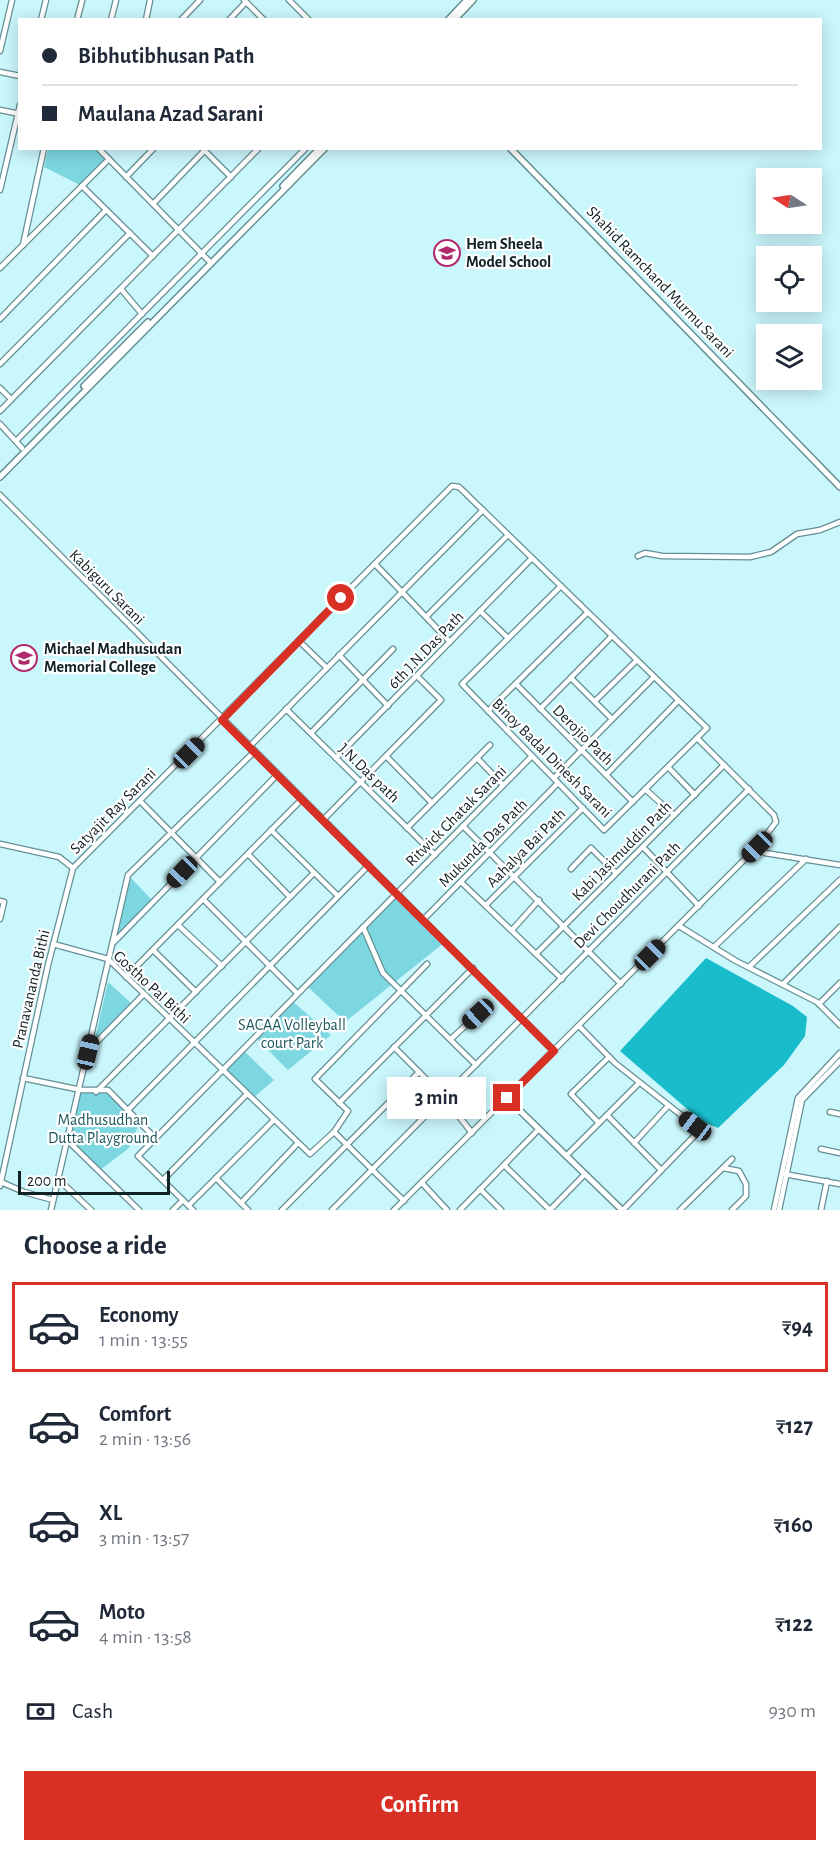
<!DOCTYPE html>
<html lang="en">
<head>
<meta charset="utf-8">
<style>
	:root { --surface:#fff; --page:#f2f2f3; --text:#1f2937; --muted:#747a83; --line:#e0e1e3; --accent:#d93025 }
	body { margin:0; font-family:"Alegreya Sans",sans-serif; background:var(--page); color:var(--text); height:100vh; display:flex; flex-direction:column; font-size:22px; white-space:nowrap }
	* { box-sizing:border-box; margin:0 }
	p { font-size:20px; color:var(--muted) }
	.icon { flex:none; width:33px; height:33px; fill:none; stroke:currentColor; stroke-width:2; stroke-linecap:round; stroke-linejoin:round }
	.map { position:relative; height:1210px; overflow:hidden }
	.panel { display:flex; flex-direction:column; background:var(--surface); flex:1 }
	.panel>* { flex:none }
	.top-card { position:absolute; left:18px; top:18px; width:804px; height:132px; border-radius:0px; box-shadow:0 3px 15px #0003; display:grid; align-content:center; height:132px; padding:0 24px; background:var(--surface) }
	.needle { width:39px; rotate:282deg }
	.tools { position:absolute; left:756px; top:168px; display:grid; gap:12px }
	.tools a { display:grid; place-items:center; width:66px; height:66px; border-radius:0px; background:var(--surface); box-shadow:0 3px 15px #0003; font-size:30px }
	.scale { position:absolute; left:18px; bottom:15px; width:152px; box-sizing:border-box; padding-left:6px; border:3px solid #112224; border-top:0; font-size:16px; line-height:21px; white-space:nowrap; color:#112224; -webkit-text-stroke:4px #fff; paint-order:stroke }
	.end { position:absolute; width:27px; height:27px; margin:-14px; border:8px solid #d93025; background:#fff; box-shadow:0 0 0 3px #fff }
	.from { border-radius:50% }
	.bubble { position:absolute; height:42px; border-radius:0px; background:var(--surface); box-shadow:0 3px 15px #0003; font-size:20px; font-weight:600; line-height:42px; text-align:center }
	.car { position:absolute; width:18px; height:36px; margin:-18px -9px; border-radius:8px; box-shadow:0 0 4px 2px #0007; background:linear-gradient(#222 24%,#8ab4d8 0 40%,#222 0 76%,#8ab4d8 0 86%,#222 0) }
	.top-card b { display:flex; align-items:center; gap:21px; height:57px; font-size:22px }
	.top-card b+b { border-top:2px solid var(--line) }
	.top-card i { width:15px; height:15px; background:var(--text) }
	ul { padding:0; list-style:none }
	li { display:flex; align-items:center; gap:18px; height:90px; margin:0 12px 9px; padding:0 12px; border:3px solid transparent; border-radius:0px }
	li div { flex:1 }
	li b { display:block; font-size:22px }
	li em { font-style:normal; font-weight:600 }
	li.selected { border-color:var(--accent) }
	li>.icon { width:54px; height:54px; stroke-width:1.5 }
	h2 { padding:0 24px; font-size:27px; line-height:72px }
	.pay { display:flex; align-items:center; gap:15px; height:66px; padding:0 24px; font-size:22px }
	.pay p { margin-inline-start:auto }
	.cta { display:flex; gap:12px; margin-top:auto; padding:12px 24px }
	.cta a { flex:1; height:69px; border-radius:0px; background:var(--accent); color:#fff; font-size:24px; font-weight:600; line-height:69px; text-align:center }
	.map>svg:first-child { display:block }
	.green { fill:#7cd7e1 }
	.water { fill:#18bccb }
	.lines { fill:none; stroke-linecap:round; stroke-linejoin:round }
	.minor-casing { stroke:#648f94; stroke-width:7 }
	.tertiary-casing { stroke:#648f94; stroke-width:8 }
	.minor { stroke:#fff; stroke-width:4.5 }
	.tertiary { stroke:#fff; stroke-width:5 }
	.route { stroke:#d93025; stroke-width:8 }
	.labels { text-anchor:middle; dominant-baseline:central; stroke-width:4.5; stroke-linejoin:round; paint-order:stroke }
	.poi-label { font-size:16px; font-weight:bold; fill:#112224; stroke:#fff; text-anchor:start }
	.street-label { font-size:16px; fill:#112224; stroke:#fff }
	.park-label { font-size:16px; fill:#1d585e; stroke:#fff }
</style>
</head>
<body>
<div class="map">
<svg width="840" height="1210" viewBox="0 0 840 1210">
	<rect width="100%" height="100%" fill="#caf7fc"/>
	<g class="green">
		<path d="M48,149h46l10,10 -22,27 -38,-19z"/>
		<path d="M128,875l25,26 -39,38z"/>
		<path d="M397,893l48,49 -100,80 -38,-36z"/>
		<path d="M108,982l23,21 -36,36z"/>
		<path d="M291,1000l40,35 -43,35 -33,-33z"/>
		<path d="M242,1049l32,31 -22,19 -30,-29z"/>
		<path d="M81,1090l29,2 29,32 -10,24 -29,22 -31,-30z"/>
	</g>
	<path class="water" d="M706,958l87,48 14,11 -2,19 -21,29 -66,63 -17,-7 -81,-70z"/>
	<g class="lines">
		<defs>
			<g id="minor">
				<path d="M244,0l20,20"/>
				<path d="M289,0l20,20"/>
				<path d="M41,20l5,-20"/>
				<path d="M77,20l5,-19"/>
				<path d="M111,20l5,-20"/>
				<path d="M146,20l4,-20"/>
				<path d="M181,20l19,-20"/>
				<path d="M229,20l17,-18"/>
				<path d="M0,51l12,-51"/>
				<path d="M0,72l20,4"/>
				<path d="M0,110l20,4"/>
				<path d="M98,148l113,115"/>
				<path d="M203,149l28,28"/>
				<path d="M126,177l28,-29"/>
				<path d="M82,186l71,70"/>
				<path d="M0,190l20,-85"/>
				<path d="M153,204l52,-54"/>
				<path d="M23,245l21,-97"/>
				<path d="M0,268l109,-109"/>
				<path d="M121,289l21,25"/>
				<path d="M0,319l106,-109"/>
				<path d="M0,364l130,-131"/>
				<path d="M0,388l11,11"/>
				<path d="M0,411l259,-263"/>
				<path d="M0,424l22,24"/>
				<path d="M16,441l290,-293"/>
				<path d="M0,495l554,556"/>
				<path d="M638,556l7,-3 17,3 88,1 21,-5 26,-18 23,-4 20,-8"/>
				<path d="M375,564l75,78"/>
				<path d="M480,611l28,27"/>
				<path d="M426,617l82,-82"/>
				<path d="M299,641l28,27"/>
				<path d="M339,655l49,51"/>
				<path d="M571,678l41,41"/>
				<path d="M516,684l117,118"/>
				<path d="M595,701l41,-40"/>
				<path d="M286,709l149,146"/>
				<path d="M540,709l71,-72"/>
				<path d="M488,711l99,-98"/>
				<path d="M311,733l82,-84"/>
				<path d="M249,747l234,-237"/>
				<path d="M386,756l46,47"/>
				<path d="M336,758l196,-200"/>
				<path d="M477,758l26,27"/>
				<path d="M668,767l27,28"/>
				<path d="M606,775l72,-74"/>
				<path d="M554,778l99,-100"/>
				<path d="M645,789l29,26"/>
				<path d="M140,801l80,81"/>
				<path d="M323,820l118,-120 -24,-24"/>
				<path d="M463,826l158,158"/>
				<path d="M407,828l83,-83"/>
				<path d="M271,830l67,66"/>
				<path d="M0,844l59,13 14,11"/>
				<path d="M643,847l56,59"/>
				<path d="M757,847l8,6 75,12"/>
				<path d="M248,854l42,43"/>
				<path d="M571,869l20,-21 25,25"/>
				<path d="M461,882l101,97"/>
				<path d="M203,899l94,94"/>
				<path d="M0,901l4,1 -4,17"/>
				<path d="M486,905l97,-97"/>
				<path d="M424,919l134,-136"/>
				<path d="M178,925l44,41"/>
				<path d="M679,926l57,35 81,41 23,23"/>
				<path d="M363,927l20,46 93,92"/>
				<path d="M512,930l27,-30"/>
				<path d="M114,942l163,-167"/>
				<path d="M53,944l55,15 202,195 24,-22 14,-21 -33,-32 112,-115"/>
				<path d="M714,947l92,-88"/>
				<path d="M153,950l43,42"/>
				<path d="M536,954l188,-189"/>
				<path d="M749,967l91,-87"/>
				<path d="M126,977l176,-178"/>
				<path d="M783,984l57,-57"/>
				<path d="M819,1004l21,-21"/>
				<path d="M579,1026l36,37 85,67 -77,80"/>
				<path d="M451,1039l27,-25"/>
				<path d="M394,1047l50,50 28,36"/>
				<path d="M89,1050l55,-56"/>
				<path d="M23,1078l58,12h27l47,48"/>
				<path d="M96,1092l218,-219"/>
				<path d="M339,1103l134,-135"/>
				<path d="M128,1110l241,-245"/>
				<path d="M830,1112l10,2"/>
				<path d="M607,1115l54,55"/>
				<path d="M599,1123l-28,-29 38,-37"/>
				<path d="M334,1132l70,69"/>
				<path d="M67,1140l72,70"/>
				<path d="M634,1143l34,-37"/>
				<path d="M821,1149l19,4"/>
				<path d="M566,1156l73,-73"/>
				<path d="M504,1165l46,45"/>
				<path d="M723,1168l16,3 7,13v12l-14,14"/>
				<path d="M784,1174l56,10"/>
				<path d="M216,1178l32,32"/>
				<path d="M58,1179l33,31"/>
				<path d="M163,1180l84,-86"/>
				<path d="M1,1182l23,10 29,8"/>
				<path d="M422,1183l25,27"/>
				<path d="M0,1186l48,-221 25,-97 379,-382 7,1 248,241 -10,10"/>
				<path d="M480,1189l21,21"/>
				<path d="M241,1203l57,-60"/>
				<path d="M189,1205l85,-85"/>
				<path d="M51,1210l77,-335 126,-123"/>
				<path d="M173,1210l10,-10"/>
				<path d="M193,1210l-55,-54 394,-400"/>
				<path d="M282,1210l137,-138"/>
				<path d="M332,1210l417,-421"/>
				<path d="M394,1210l363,-363 19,-25 -2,-7 -77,-77 -93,92 -142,-146 99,-98"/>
				<path d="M460,1210l79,-81"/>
				<path d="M550,1210l35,-36"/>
				<path d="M680,1210l52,-51"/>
				<path d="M774,1210l24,-112 42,-45"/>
				<path d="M779,1210l23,-110 38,-39"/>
				<path d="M821,1210l6,-29"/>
			</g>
			<g id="tertiary">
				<path d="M448,20l19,-20"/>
				<path d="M454,20l19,-20"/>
				<path d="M510,148l330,339"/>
				<path d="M283,186l37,-38"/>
				<path d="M84,386l64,-64"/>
				<path d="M0,477l325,-329"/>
				<path d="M507,1098l115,112"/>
			</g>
		</defs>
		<use href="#minor" class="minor-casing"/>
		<use href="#tertiary" class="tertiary-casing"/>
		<use href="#minor" class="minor"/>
		<use href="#tertiary" class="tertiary"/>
	</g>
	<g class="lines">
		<path class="route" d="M341,598l-119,122 332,331 -47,47"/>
	</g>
	<defs>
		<symbol id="school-ring" viewBox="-11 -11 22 22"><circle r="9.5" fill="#fff" stroke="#b0296d" stroke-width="1.5"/><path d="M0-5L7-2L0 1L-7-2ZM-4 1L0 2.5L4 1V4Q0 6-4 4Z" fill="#b0296d"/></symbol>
		<symbol id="university-ring" viewBox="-11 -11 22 22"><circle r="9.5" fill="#fff" stroke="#b0296d" stroke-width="1.5"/><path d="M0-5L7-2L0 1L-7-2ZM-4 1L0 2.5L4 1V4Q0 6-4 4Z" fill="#b0296d"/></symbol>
	</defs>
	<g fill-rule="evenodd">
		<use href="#school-ring" x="432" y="238" width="30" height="30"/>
		<use href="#university-ring" x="9" y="643" width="30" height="30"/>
	</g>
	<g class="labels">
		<g class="poi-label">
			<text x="466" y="244">Hem Sheela<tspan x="466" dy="18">Model School</tspan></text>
			<text x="44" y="649">Michael Madhusudan<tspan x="44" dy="18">Memorial College</tspan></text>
		</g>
		<g class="street-label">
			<text transform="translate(660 282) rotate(46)">Shahid Ramchand Murmu Sarani</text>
			<text transform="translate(107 587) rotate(45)">Kabiguru Sarani</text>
			<text transform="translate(426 650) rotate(-46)">6th J.N.Das Path</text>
			<text transform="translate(583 735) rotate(45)">Derojio Path</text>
			<text transform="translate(552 758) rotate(45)">Binoy Badal Dinesh Sarani</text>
			<text transform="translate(369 773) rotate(44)">J.N.Das path</text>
			<text transform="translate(113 811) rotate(-45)">Satyajit Ray Sarani</text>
			<text transform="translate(456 816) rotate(-45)">Ritwick Ghatak Sarani</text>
			<text transform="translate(483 843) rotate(-45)">Mukunda Das Path</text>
			<text transform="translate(526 848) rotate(-45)">Aahalya Bai Path</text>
			<text transform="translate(622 851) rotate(-45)">Kabi Jasimuddin Path</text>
			<text transform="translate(627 895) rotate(-45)">Devi Choudhurani Path</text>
			<text transform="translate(152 987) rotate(43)">Gostho Pal Bithi</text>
			<text transform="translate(31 989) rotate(-77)">Pranavananda Bithi</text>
		</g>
		<g class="park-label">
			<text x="292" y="1025">SACAA Volleyball<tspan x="292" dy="18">court Park</tspan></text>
			<text x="103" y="1120">Madhusudhan<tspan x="103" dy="18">Dutta Playground</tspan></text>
		</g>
	</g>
</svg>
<div class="tools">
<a><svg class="needle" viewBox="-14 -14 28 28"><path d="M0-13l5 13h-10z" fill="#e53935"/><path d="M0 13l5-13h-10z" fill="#747a83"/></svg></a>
<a><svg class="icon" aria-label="locate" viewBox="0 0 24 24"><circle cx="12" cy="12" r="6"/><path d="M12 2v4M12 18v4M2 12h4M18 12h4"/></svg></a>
<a><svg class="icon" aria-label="layers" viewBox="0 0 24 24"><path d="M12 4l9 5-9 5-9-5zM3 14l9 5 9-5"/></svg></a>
</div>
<div class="scale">200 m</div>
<i class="end from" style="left:341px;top:598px"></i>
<i class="end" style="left:507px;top:1098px"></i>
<div class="bubble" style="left:387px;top:1077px;width:99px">3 min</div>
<i class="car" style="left:189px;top:753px;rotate:45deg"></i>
<i class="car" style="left:757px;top:847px;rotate:225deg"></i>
<i class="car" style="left:182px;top:872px;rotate:224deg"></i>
<i class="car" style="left:650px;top:955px;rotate:45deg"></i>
<i class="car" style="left:478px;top:1014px;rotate:227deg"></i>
<i class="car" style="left:88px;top:1052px;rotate:13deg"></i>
<i class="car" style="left:695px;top:1126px;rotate:307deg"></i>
<div class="top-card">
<b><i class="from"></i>Bibhutibhusan Path</b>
<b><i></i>Maulana Azad Sarani</b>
</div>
</div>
<section class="panel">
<h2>Choose a ride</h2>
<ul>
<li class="selected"><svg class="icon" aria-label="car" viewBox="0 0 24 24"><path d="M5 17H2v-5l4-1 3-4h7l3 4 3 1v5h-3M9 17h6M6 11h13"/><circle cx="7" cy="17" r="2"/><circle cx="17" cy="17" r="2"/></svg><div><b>Economy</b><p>1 min · 13:55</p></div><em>₹94</em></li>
<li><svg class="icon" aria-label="car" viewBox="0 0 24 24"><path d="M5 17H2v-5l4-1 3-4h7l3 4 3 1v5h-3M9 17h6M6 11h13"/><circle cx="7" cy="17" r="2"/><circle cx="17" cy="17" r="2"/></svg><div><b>Comfort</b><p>2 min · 13:56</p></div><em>₹127</em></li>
<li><svg class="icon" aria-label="car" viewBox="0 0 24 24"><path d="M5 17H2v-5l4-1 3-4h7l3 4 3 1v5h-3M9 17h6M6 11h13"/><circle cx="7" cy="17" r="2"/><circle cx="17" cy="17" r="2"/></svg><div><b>XL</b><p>3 min · 13:57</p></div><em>₹160</em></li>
<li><svg class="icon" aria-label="car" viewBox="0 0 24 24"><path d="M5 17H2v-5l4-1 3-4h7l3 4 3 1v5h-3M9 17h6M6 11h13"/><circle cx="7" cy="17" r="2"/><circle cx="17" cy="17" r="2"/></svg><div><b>Moto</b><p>4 min · 13:58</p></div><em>₹122</em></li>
</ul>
<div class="pay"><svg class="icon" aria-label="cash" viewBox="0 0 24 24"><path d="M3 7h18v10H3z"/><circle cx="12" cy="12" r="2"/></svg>Cash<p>930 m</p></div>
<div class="cta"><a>Confirm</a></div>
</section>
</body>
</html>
